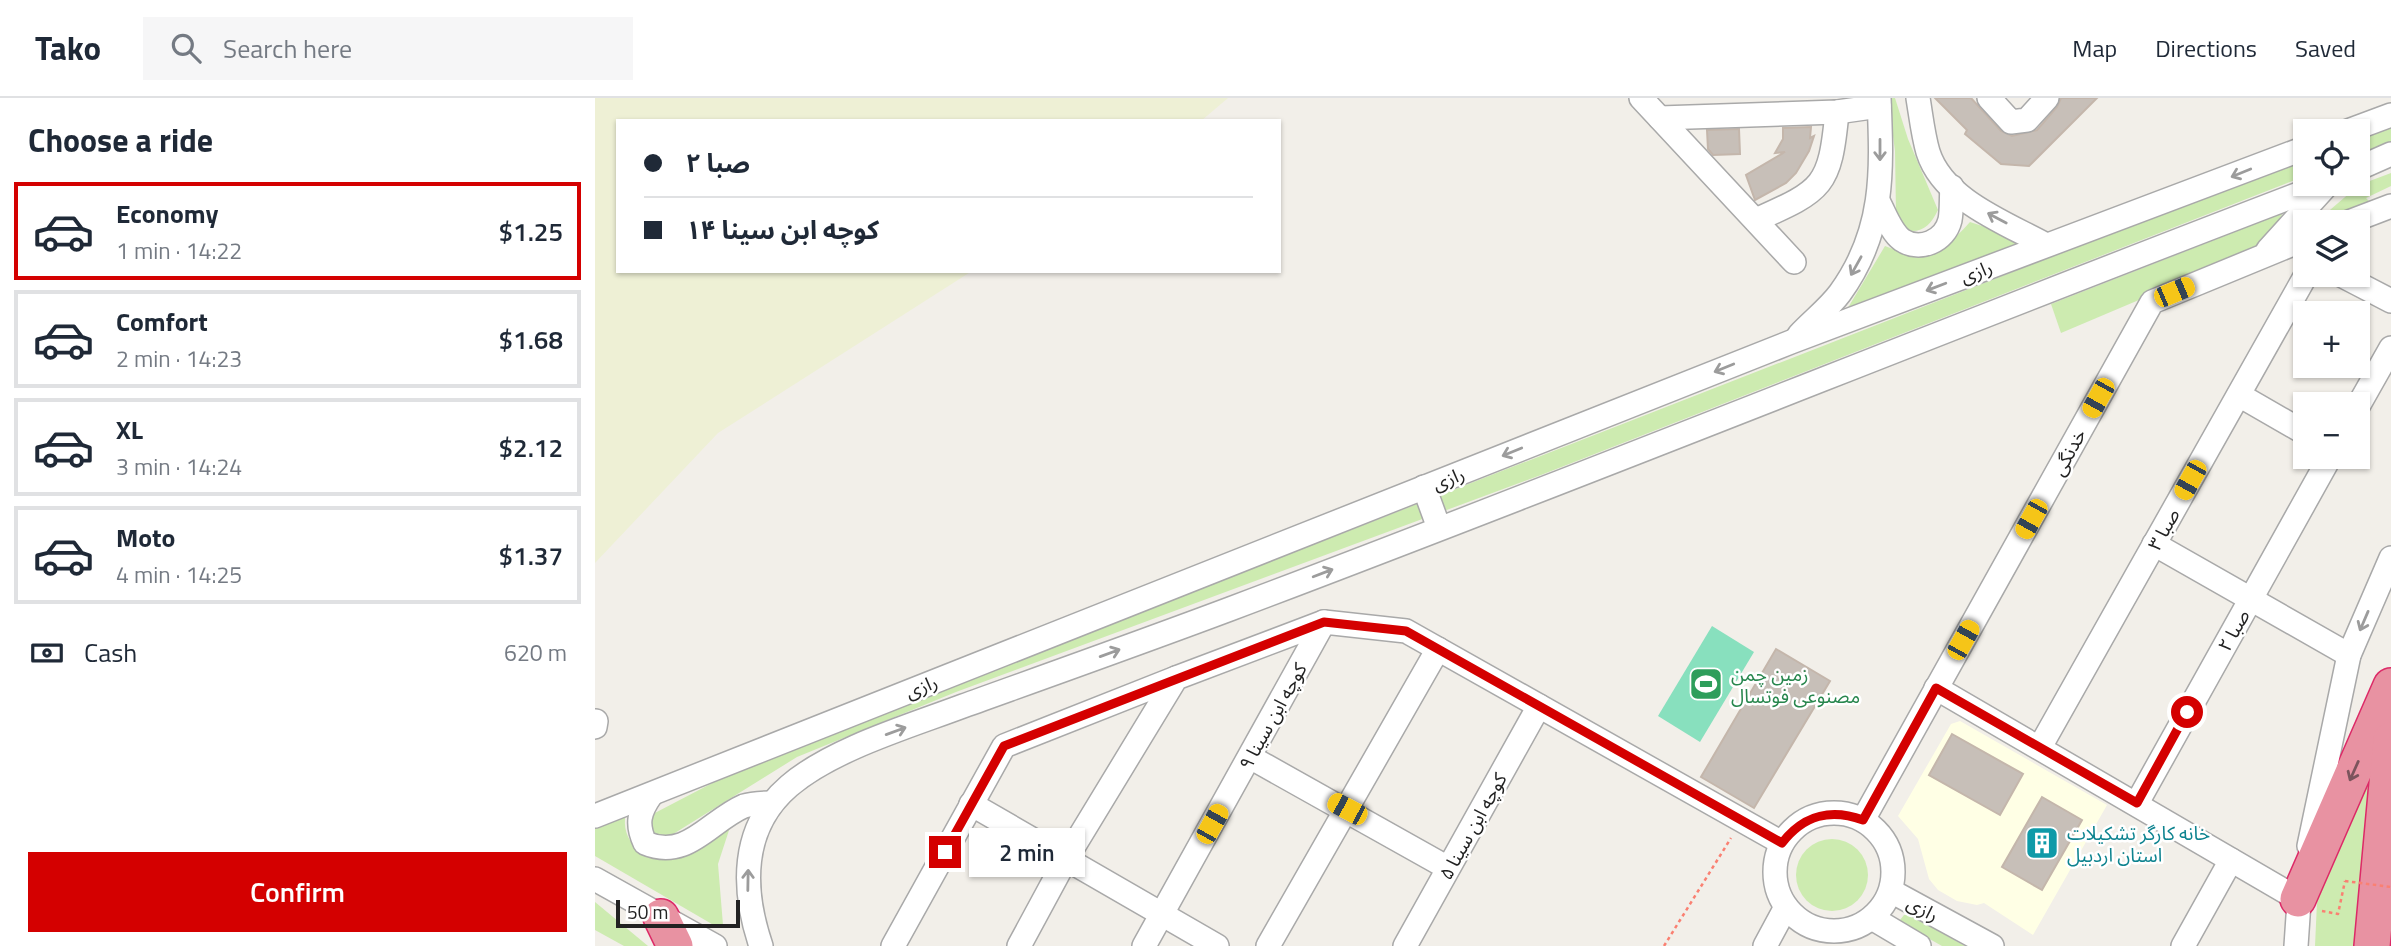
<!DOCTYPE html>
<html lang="en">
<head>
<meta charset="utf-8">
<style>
	:root { --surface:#fff; --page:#f6f6f7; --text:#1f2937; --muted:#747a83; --line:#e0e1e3; --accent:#d40000 }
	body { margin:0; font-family:"Titillium Web","Noto Sans Arabic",sans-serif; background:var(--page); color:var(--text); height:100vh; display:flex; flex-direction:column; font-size:26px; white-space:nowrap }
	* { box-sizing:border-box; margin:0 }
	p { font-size:23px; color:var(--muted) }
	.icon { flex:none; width:38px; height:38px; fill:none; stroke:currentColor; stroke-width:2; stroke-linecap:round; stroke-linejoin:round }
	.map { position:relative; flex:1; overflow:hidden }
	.drawer { display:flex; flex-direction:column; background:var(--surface); width:595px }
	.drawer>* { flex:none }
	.guide { position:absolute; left:21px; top:21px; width:665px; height:154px; border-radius:0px; box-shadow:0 2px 5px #0004; display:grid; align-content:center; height:154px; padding:0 28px; background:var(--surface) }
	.fabs { position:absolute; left:1698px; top:21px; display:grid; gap:14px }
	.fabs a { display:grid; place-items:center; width:77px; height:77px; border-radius:0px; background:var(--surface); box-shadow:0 2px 5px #0004; font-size:35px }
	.scale { position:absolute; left:21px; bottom:18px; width:124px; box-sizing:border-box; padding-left:7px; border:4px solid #222; border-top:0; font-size:19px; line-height:24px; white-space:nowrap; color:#222; -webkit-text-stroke:5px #fff; paint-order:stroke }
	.end { position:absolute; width:32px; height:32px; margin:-16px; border:9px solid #d40000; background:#fff; box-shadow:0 0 0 4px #fff }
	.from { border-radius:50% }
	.bubble { position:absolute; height:49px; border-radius:0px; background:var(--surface); box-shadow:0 2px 5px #0004; font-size:23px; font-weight:600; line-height:49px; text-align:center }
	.car { position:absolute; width:21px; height:42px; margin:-21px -10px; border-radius:9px; box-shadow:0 0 5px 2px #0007; background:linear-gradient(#f5c518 24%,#345 0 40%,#f5c518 0 76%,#345 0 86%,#f5c518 0) }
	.guide b { display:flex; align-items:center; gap:24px; height:66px; font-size:26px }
	.guide b+b { border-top:2px solid var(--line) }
	.guide i { width:18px; height:18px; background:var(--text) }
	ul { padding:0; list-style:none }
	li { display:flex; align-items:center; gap:21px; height:98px; margin:0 14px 10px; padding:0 14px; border:4px solid var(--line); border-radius:0px }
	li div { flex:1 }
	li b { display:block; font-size:26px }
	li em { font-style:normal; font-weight:600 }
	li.on { border-color:var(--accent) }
	li>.icon { width:63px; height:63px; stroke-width:1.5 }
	h2 { padding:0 28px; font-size:32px; line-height:84px }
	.pay { display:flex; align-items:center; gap:18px; height:77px; padding:0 28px; font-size:26px }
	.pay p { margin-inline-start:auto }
	.button { display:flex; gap:14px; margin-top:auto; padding:14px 28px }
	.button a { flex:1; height:80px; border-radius:0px; background:var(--accent); color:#fff; font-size:28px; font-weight:600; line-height:80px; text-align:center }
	header { display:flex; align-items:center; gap:42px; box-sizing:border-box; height:98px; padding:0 35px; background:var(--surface); border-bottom:2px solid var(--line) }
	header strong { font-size:33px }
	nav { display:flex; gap:38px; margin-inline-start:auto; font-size:24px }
	.search { width:490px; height:63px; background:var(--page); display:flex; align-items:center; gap:18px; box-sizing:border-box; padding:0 24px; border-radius:0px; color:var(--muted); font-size:26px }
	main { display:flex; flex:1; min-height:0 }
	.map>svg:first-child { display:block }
	.education { fill:#ffffe5 }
	.farmland { fill:#eef0d5 }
	.grass { fill:#cdebb0 }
	.pitch { fill:#88e0be }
	.building { fill:#c7bfb8; stroke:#c4b6ab; stroke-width:2 }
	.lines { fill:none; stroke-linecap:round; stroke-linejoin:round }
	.minor-casing { stroke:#a9a9a9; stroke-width:26 }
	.highway-casing { stroke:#dc2a67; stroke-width:38 }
	.path { stroke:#fa8072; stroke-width:2.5; stroke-dasharray:3.5 3.5; stroke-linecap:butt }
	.minor { stroke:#fff; stroke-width:23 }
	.highway { stroke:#e892a2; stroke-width:35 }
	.path-bridge { stroke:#fa8072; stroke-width:2.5; stroke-dasharray:3.5 3.5; stroke-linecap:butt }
	.oneway { stroke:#9c9c9c }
	.oneway2 { stroke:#7b545c }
	.route { stroke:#d40000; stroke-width:9 }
	.labels { text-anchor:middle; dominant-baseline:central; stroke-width:5; stroke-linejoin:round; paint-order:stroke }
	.street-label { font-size:19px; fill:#222; stroke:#fff }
	.leisure-label { font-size:19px; fill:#27864d; stroke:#fff; text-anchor:start }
	.culture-label { font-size:19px; fill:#0d838f; stroke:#fff; text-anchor:start }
</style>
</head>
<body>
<header>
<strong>Tako</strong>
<div class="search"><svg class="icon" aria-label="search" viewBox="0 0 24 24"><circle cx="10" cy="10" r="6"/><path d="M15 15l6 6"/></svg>Search here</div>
<nav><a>Map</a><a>Directions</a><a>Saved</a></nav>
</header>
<main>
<section class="drawer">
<h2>Choose a ride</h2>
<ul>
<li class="on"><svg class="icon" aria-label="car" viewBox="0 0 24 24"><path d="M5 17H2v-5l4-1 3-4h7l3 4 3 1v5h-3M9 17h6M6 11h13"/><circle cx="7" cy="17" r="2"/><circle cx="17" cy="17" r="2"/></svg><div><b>Economy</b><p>1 min · 14:22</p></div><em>$1.25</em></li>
<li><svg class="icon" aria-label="car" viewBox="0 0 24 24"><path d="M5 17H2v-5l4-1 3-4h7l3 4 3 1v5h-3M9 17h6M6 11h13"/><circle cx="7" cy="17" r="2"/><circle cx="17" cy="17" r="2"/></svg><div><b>Comfort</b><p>2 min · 14:23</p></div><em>$1.68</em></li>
<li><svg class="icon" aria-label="car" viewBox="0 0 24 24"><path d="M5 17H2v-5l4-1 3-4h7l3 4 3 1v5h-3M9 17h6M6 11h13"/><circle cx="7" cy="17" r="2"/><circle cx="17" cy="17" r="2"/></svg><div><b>XL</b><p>3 min · 14:24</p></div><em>$2.12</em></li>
<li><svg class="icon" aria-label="car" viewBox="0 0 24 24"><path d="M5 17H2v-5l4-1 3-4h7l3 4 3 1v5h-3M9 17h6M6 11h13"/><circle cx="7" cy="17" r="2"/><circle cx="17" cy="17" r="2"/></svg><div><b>Moto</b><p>4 min · 14:25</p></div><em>$1.37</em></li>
</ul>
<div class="pay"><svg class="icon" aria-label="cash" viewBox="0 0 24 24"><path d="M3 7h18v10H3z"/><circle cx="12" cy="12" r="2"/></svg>Cash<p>620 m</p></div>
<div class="button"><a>Confirm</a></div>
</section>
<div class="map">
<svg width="1796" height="848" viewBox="0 0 1796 848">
	<rect width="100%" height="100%" fill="#f2efe9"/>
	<path class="education" d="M1365,623l147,84 -74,130 -49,-32 -7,2 -20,-4 -19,-11 -9,-11 -11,-40 -20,-23 53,-92z"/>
	<path class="farmland" d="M0,0h633l-27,23h-583v150h354l-254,162 -123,130z"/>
	<g class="grass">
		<path d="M1293,0h7l13,41 30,71c-8,16 -16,24 -34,20l-8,-16 -1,-63z"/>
		<path d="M1796,27v16l-34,14v-17z"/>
		<path d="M1710,60v18l-764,299 -585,217 -159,65 -127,79 -11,3c-9,-7 -10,-13 -8,-24l94,-49z"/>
		<path d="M1796,75v13l-25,12 5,5 -42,19h-13l43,-37z"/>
		<path d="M1688,115l-19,30 -26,15 -177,75 -10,-29z"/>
		<path d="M1375,124l58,19 -182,70 39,-65c43,16 55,9 85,-24z"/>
		<path d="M1782,659l-23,189h-39l2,-44z"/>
		<path d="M25,717l5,3c-1,14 4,23 13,33l94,-30 -14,43 5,61 -6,2 -122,-71v-34z"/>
		<circle cx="1237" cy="777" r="36"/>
		<path d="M0,804l53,44h-24l-29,-16z"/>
		<path d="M1309,817h6l55,31h-23l-39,-22 -3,-4z"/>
	</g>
	<path class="pitch" d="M1117,528l42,26 -54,90 -42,-26z"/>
	<g class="building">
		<path d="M1340,0h36l30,33 11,5 25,-6 20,-23 4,-9h36l-68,68 -28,-2 -36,-30 2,-4z"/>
		<path d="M1216,29l-1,11 4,-2 -5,15 -13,22 -10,10 -31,17 -9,-25 39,-23 -10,1 8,-14v-11z"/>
		<path d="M1144,31l1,25 -27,1 -5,-6 -1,-19z"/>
		<path d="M1181,551l54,32 -76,127 -53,-31z"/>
		<path d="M1357,636l71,40 -23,41 -71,-40z"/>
		<path d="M1447,699l40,23 -40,70 -40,-23z"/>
	</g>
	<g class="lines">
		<defs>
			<g id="minor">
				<path d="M1046,0l153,164"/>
				<path d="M1323,0c3,18 5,37 10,54 15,48 78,71 118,93"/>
				<path d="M1394,0l22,24 16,-2 20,-22"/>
				<path d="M1065,20l177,-6 42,-6"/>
				<path d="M1753,33l43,-16"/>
				<path d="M1762,71l34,-15"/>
				<path d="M1284,105c6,11 12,29 23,37 18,12 43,1 48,-20 2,-10 1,-23 2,-33"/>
				<path d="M1161,122c67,-30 74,-33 81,-108"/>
				<path d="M1754,124l42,-16"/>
				<path d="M1673,152l59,-65"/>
				<path d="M1746,177l50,26"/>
				<path d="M1204,237c13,-14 30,-27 41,-42 45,-62 42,-122 39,-195"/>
				<path d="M1644,297l66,38"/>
				<path d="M1762,310l34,-60"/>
				<path d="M829,389l15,41"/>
				<path d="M1559,446l195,111"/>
				<path d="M1341,590l362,211"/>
				<path d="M0,629l1,-6"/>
				<path d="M1445,649l266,-472"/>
				<path d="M655,659l198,111"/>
				<path d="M56,697c-12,17 -15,29 -6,48 42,18 64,-22 99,-37 9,-3 19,-3 28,-3"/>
				<path d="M1542,705l193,-346"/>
				<path d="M376,706l246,142"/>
				<circle cx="1239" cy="774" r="59"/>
				<path d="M0,718l1196,-474 514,-194"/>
				<path d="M1268,722l289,-518 153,-63"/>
				<path d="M1714,748l40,-191 42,-97"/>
				<path d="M0,781l120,67"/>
				<path d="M1296,793l101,55"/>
				<path d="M1277,820l47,28"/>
				<path d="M166,848c-19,-56 -21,-118 28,-160 43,-37 121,-60 174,-80 89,-32 179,-64 267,-97 367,-138 730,-286 1095,-425"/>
				<path d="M298,848l111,-200 172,-68"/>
				<path d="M424,848l47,-87 110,-181 148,-56"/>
				<path d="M549,848l180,-324 82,9 376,212"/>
				<path d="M673,848l170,-297"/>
				<path d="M810,848l134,-240"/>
				<path d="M1170,848l21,-39"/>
				<path d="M1588,848l48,-86"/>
				<path d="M1701,848l4,-59"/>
			</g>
			<g id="highway">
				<path d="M1703,801l93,-213"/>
				<path d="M66,819l14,29"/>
				<path d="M1777,848l19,-206"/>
			</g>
		</defs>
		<use href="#minor" class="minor-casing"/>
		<use href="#highway" class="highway-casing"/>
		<g class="path">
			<path d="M1727,813l16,3 7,-33"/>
			<path d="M1069,848l67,-108"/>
		</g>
		<use href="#minor" class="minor"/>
		<use href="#highway" class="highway"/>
		<path class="path-bridge" d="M1750,783l46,6"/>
	</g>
	<defs><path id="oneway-shaft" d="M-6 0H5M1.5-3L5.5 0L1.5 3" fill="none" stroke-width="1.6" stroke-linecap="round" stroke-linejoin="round" transform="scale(1.75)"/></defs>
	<g class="oneway">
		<use href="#oneway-shaft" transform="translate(1285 52) rotate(90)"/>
		<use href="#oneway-shaft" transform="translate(1646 75) rotate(158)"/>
		<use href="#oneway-shaft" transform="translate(1402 120) rotate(-152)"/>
		<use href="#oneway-shaft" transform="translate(1261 168) rotate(119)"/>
		<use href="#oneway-shaft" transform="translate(1341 189) rotate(159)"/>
		<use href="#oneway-shaft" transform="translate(1129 270) rotate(158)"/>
		<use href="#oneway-shaft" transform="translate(917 354) rotate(158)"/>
		<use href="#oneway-shaft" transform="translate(728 475) rotate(-21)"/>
		<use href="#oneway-shaft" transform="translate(1769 523) rotate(113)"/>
		<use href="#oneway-shaft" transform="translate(515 555) rotate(-20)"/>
		<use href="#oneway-shaft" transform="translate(301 633) rotate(-20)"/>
		<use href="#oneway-shaft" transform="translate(153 782) rotate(-89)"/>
	</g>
	<use class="oneway2" href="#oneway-shaft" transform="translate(1759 673) rotate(114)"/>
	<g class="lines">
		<path class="route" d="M350,754l59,-106 320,-124 82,9 376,212c22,-28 48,-35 81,-23l73,-132 201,115 50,-91"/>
	</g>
	<defs>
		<symbol id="stadium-square" viewBox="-11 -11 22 22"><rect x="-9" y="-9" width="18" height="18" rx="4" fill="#2e9e5b" stroke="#fff"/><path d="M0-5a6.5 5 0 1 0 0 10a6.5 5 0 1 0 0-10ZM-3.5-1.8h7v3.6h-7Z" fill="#fff"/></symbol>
		<symbol id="building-square" viewBox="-11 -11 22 22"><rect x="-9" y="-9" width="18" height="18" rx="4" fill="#0f9aa8" stroke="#fff"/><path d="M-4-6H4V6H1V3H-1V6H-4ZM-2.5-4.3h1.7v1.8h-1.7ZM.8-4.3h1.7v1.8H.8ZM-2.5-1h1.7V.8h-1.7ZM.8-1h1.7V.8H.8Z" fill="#fff"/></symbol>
	</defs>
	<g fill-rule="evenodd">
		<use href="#stadium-square" x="1092" y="567" width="38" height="38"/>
		<use href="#building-square" x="1428" y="726" width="38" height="38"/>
	</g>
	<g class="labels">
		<g class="street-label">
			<text transform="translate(1381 173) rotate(-21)">رازی</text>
			<text transform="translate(1473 354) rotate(-61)">خدنگی</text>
			<text transform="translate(853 380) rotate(-22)">رازی</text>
			<text transform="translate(1568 431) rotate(-61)">صبا ۳</text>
			<text transform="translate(1638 532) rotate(-61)">صبا ۲</text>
			<text transform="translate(326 588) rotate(-22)">رازی</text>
			<text transform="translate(677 618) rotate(-61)">کوچه ابن سینا ۹</text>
			<text transform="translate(877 728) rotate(-61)">کوچه ابن سینا ۵</text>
			<text transform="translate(1328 810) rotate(28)">رازی</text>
		</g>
		<g class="leisure-label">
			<text x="1136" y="575">زمین چمن<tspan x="1136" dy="22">مصنوعی فوتسال</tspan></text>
		</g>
		<g class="culture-label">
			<text x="1472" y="734">خانه کارگر تشکیلات<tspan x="1472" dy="22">استان اردبیل</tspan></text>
		</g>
	</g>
</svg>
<div class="fabs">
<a><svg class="icon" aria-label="locate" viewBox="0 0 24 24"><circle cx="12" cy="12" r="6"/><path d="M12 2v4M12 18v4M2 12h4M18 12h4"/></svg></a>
<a><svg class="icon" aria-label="layers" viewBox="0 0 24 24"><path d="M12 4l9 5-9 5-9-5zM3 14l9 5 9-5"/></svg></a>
<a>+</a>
<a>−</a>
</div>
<div class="scale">50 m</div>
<i class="end from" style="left:1592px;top:614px"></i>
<i class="end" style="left:350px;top:754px"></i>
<div class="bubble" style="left:374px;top:730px;width:116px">2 min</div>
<i class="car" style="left:1579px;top:194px;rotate:67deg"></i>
<i class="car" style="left:1503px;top:300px;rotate:209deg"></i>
<i class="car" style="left:1595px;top:382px;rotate:209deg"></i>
<i class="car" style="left:1436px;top:421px;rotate:209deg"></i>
<i class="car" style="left:1368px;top:542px;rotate:29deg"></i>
<i class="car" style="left:752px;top:711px;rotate:298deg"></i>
<i class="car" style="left:617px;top:726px;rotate:29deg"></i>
<div class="guide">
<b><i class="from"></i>صبا ۲</b>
<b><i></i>کوچه ابن سینا ۱۴</b>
</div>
</div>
</main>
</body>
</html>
